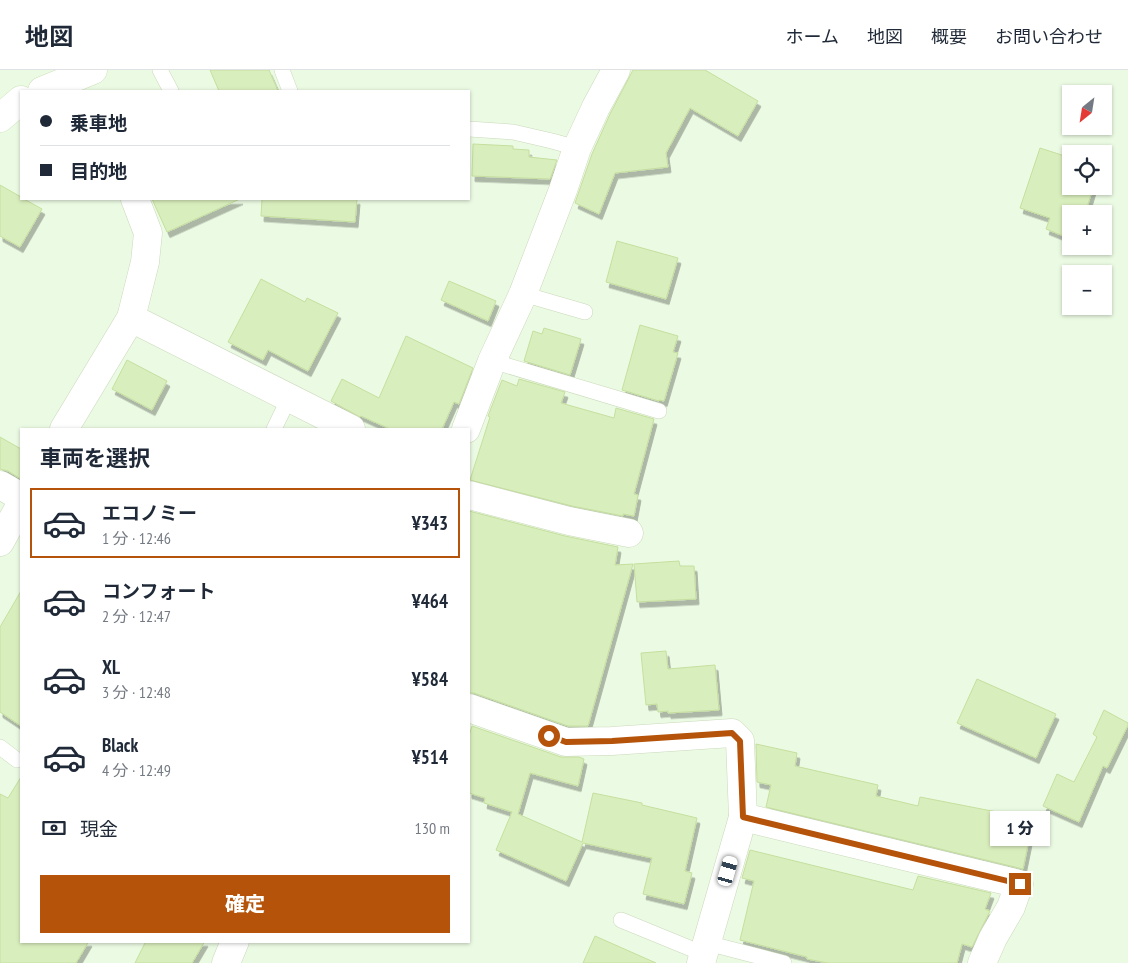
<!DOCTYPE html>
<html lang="ja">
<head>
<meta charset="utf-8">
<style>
	:root { --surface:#fff; --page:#f2f2f3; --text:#1f2937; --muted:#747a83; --line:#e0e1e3; --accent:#b45309 }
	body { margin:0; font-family:"PT Sans Narrow","Noto Sans JP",sans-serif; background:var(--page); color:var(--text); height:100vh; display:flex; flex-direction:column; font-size:19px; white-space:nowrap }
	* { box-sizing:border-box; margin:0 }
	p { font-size:16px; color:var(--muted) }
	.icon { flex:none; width:28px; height:28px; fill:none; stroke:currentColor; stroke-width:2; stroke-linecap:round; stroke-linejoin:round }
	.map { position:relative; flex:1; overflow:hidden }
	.details { position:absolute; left:20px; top:358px; width:450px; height:515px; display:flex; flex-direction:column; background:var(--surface); border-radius:0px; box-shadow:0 1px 4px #0004 }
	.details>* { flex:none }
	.hud { position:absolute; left:20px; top:20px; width:450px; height:110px; border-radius:0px; box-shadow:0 1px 4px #0004; display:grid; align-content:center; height:110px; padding:0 20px; background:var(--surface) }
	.needle { width:32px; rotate:210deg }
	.tools { position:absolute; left:1062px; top:15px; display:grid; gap:10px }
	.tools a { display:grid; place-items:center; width:50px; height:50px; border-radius:0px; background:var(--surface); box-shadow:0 1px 4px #0004; font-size:25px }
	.end { position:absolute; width:22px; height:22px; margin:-11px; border:6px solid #b45309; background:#fff; box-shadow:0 0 0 2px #fff }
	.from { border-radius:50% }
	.bubble { position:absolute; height:35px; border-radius:0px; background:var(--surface); box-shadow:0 1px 4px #0004; font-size:16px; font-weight:800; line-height:35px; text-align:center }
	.car { position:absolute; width:15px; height:30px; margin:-15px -8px; border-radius:6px; box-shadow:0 0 4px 1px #0007; background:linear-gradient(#fff 24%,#345 0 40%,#fff 0 76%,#345 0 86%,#fff 0) }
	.hud b { display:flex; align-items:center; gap:18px; height:48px; font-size:19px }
	.hud b+b { border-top:1px solid var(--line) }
	.hud i { width:12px; height:12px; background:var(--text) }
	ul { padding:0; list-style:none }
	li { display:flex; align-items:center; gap:15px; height:70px; margin:0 10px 8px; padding:0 10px; border:2px solid transparent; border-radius:0px }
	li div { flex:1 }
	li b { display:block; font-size:19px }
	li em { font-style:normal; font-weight:800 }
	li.on { border-color:var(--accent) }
	li>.icon { width:45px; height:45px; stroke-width:1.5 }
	h2 { padding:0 20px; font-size:22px; line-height:60px }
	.pay { display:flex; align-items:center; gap:12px; height:55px; padding:0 20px; font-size:19px }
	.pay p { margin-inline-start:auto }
	.cta { display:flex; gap:10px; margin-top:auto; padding:10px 20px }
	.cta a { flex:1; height:58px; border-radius:0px; background:var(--accent); color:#fff; font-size:20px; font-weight:800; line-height:58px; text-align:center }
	header { display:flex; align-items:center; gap:30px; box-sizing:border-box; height:70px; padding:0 25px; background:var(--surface); border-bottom:1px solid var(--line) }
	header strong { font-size:24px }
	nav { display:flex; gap:28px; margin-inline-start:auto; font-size:18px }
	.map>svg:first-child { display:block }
	.building { fill:#d9eebd; stroke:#c5df9e; filter:url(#shadow) }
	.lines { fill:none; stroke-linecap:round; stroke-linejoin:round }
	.lane-casing { stroke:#cad9ba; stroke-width:16 }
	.street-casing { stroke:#cad9ba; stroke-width:29 }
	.secondary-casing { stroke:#cee0bb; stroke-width:29 }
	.lane { stroke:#fff; stroke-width:15 }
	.street { stroke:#fff; stroke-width:28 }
	.secondary { stroke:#fff; stroke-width:28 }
	.route { stroke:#b45309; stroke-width:6 }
</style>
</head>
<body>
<header>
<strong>地図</strong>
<nav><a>ホーム</a><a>地図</a><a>概要</a><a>お問い合わせ</a></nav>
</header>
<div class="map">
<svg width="1128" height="893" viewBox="0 0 1128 893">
	<defs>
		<filter id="shadow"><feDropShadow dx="3" dy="5.5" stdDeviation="0" flood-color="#0004"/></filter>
	</defs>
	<rect width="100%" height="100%" fill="#ebfae3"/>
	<g class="building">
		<path d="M210,0h59l9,21h-59z"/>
		<path d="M633,0h72l53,31 -20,35 -48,-28 -24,45 2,14 -53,6 -16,41 -24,-11 17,-49 18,-40z"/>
		<path d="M473,74l40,2v3l16,1v7l28,3 -7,19 -78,-3z"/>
		<path d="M1040,78l31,10v28h16l6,2 -8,26h-14v25l-25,-10 4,-11 -30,-10z"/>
		<path d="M0,115l21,12v2h3l18,10 -22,38 -20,-11z"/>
		<path d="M152,129h88l-73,33z"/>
		<path d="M262,129h95l-2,23 -94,-6z"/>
		<path d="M617,171l61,17 -12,41 -60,-17z"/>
		<path d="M261,209l44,23 2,-4 31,15 -30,58 -40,-21 -5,10 -35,-18z"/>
		<path d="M449,211l47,20 -8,20 -47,-21z"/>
		<path d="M640,255l38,11 -5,16 5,1 -14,48 -5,-1v1l-37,-11z"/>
		<path d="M544,258l37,11 -11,36 -46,-14 9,-30 9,3z"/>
		<path d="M406,266l67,32 -14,36 -5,-2 -12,27h-52l-29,-13 -1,1 -29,-16 11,-22 37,19z"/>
		<path d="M127,290l40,21 -15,29 -40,-21z"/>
		<path d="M519,309l46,13 -4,11 53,15 2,-10 38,11 -20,75 4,1 -4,21 -11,-2v2l-51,-10 -102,-26 20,-63 -2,-1 14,-36 15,6z"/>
		<path d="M0,367l21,12v30l-13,-8 -8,-2z"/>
		<path d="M469,441l96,25 53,11 -3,18 18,-1 -45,162h-20l-94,-33h-5z"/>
		<path d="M679,491l1,5h14l2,33 -59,3 -3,-38z"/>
		<path d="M21,521v135l-21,-14v-85z"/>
		<path d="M666,581l2,18 47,-4 4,45 -51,3v-2l-10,1 -1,-8 -11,1 -5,-52z"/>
		<path d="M977,609l79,35 -20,44 -79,-35z"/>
		<path d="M1104,640l24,13v2l-21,43 -4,-2 -24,56 -36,-16 14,-32 17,8 23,-45 -4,-3z"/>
		<path d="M472,656l89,31h18l5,2 -6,27 -48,-13 -12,41 64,28 11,-49 49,10v2l55,13 -12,53 7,2 -8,31 -41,-10 9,-36 -69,-15 -17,38 -70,-31 16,-38 -28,-9 1,-5 -16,-5v-57z"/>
		<path d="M756,674l41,9 -2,13 83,19 -2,11 42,10 2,-9 77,15 -1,6 36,7 -9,44 -257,-62 5,-22 -14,-3z"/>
		<path d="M21,707v164h68l-13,22h-76v-169l8,4z"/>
		<path d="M750,780l163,40 5,-14 73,17 -6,16 5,2 -18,36 -10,-3 -5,19h-129l-21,-4v-2l-67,-17 14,-59 -12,-3z"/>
		<path d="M595,866l61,27h-73z"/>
		<path d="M146,871h59l-13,22h-57z"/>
	</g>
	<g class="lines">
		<defs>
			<g id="lane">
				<path d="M160,0l11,21"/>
				<path d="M282,0l8,21"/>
				<path d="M469,59l44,3 39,9 25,7"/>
				<path d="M523,224l62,18"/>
				<path d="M492,291l167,50"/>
				<path d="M274,359l15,-31"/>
				<path d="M0,677l17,13"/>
				<path d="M621,850l83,34"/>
				<path d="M707,873l77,20"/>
			</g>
			<g id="street">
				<path d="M135,129l13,34 -3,29 -14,56 220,111"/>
				<path d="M64,359l67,-111"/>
				<path d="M466,359l26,-68 31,-67 40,-104 14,-42 19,-41 20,-37"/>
				<path d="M0,415l21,12"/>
				<path d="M469,425l100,26 60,12"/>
				<path d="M0,472l21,-38"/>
				<path d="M469,638l97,34 46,-1 120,-8 8,8 3,76 -42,146"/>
				<path d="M743,747l276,67 -8,23 -18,31 -11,25"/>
				<path d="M226,893l9,-22"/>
			</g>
			<g id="secondary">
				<path d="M42,21l51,-21"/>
				<path d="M0,48l21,-18"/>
			</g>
		</defs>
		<use href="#lane" class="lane-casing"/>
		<use href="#street" class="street-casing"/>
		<use href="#secondary" class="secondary-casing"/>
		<use href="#lane" class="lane"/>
		<use href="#street" class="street"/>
		<use href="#secondary" class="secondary"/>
	</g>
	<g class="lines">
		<path class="route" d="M549,666l17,6 46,-1 120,-8 8,8 3,76 277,67"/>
	</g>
</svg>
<div class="tools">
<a><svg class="needle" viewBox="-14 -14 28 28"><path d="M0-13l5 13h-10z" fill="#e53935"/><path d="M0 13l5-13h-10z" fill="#747a83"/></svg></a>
<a><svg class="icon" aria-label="locate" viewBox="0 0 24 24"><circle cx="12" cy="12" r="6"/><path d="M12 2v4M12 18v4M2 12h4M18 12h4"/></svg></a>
<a>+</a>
<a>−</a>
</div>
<i class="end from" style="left:549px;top:666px"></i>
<i class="end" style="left:1020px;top:814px"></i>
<div class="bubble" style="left:990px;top:741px;width:60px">1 分</div>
<i class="car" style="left:728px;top:801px;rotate:16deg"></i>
<div class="hud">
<b><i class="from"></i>乗車地</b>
<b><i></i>目的地</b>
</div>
<section class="details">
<h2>車両を選択</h2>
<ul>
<li class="on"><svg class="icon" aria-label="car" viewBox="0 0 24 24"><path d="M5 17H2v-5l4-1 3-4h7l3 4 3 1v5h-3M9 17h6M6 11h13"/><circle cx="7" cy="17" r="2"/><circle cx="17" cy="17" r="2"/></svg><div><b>エコノミー</b><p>1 分 · 12:46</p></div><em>¥343</em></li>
<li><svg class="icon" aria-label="car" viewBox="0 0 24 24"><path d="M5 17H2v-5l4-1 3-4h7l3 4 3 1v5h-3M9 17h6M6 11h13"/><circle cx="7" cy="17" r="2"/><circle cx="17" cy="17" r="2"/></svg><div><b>コンフォート</b><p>2 分 · 12:47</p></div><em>¥464</em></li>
<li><svg class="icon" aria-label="car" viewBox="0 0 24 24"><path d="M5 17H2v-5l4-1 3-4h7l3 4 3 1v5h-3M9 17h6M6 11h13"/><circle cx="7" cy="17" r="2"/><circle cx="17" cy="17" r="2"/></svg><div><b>XL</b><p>3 分 · 12:48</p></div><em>¥584</em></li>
<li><svg class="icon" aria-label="car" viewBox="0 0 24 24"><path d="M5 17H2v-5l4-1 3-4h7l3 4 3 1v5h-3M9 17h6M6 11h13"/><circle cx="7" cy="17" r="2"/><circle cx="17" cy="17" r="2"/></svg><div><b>Black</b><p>4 分 · 12:49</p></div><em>¥514</em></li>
</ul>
<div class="pay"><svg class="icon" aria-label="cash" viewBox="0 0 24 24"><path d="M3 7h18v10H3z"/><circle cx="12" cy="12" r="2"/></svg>現金<p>130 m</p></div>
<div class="cta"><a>確定</a></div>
</section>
</div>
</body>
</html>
